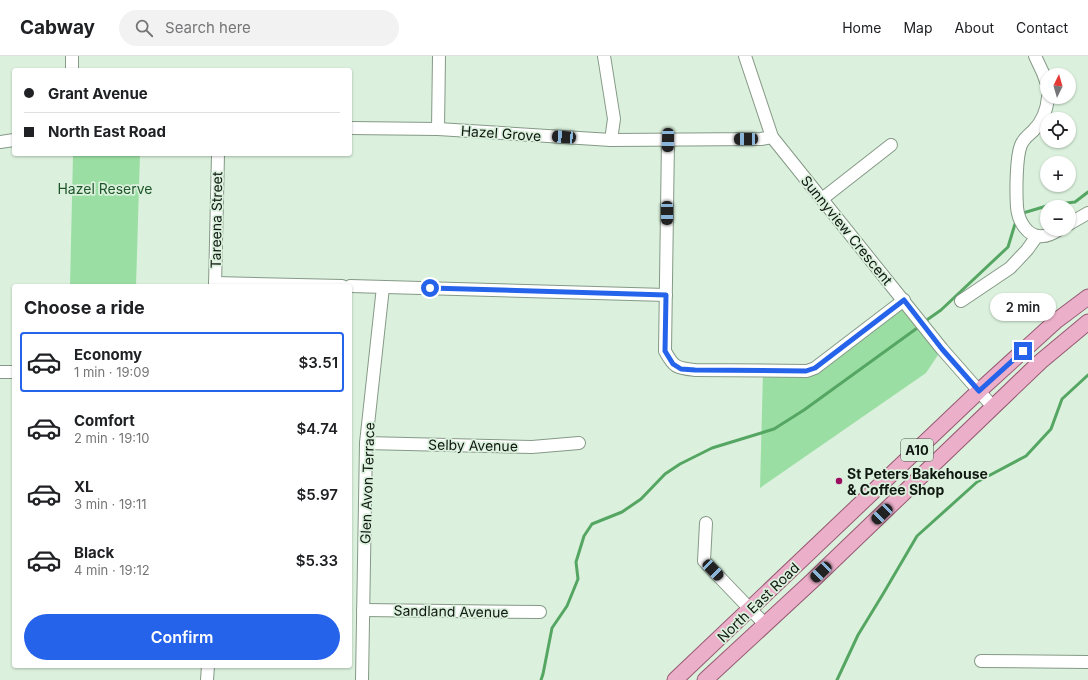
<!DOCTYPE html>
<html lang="en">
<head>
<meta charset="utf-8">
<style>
	:root { --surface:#fff; --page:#f2f2f2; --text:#202124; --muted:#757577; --line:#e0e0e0; --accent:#2563eb }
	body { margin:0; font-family:Inter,sans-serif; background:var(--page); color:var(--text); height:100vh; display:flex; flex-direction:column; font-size:15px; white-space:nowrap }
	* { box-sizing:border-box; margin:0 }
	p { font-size:13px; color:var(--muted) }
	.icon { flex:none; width:22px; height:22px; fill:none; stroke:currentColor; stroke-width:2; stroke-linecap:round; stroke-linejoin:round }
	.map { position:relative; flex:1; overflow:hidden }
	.details { position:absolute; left:12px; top:228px; width:340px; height:384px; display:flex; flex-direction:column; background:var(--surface); border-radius:4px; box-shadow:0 1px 3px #0004 }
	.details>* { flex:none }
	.banner { position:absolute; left:12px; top:12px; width:340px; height:88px; border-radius:4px; box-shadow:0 1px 3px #0004; display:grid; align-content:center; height:88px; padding:0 12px; background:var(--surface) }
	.needle { width:26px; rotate:5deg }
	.controls { position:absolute; left:1040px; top:12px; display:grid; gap:8px }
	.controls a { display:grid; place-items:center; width:36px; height:36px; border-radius:50%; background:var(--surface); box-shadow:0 1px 3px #0004; font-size:20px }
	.end { position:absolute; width:18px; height:18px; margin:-9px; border:5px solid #2563eb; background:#fff; box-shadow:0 0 0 2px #fff }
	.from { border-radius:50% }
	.bubble { position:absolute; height:28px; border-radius:14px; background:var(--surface); box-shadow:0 1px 3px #0004; font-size:13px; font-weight:600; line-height:28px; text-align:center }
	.car { position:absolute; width:12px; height:24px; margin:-12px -6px; border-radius:5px; box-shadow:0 0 3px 1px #0007; background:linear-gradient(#222 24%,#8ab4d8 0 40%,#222 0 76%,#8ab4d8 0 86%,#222 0) }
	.banner b { display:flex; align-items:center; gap:14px; height:38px; font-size:15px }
	.banner b+b { border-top:1px solid var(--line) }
	.banner i { width:10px; height:10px; background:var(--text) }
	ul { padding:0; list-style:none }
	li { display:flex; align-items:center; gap:12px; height:60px; margin:0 8px 6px; padding:0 4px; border:2px solid transparent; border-radius:4px }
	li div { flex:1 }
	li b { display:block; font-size:15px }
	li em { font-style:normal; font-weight:600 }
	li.current { border-color:var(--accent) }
	li>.icon { width:36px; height:36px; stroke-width:1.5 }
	h2 { padding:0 12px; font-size:18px; line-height:48px }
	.primary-button { display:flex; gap:8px; margin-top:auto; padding:8px 12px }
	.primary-button a { flex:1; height:46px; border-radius:24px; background:var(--accent); color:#fff; font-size:16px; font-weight:600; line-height:46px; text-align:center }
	header { display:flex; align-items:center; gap:24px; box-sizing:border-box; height:56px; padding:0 20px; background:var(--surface); border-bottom:1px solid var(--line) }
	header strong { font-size:19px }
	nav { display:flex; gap:22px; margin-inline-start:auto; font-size:14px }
	.search { width:280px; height:36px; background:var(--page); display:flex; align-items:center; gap:10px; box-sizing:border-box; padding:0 14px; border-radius:22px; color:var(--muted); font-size:15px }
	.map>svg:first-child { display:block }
	.green { fill:#9bdea3 }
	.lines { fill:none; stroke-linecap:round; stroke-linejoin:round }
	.stream { stroke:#56a663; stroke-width:3 }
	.minor-casing { stroke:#859986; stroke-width:14 }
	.major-casing { stroke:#955871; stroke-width:17 }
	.minor { stroke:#fff; stroke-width:12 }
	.major { stroke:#ebafc9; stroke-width:15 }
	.route { stroke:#2563eb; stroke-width:5 }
	.poi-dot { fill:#9b0e5f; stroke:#dbf1dd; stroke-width:1.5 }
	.labels { text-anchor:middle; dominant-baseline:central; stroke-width:3.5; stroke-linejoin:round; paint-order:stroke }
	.shield { fill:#dbf1dd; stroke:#4d594e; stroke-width:1 }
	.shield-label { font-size:13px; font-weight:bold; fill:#101811 }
	.street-label { font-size:14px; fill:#101811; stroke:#dbf1dd }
	.park-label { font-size:14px; fill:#1e5629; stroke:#dbf1dd }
	.poi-label { font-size:14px; font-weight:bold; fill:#101811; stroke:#dbf1dd; text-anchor:start }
</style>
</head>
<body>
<header>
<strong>Cabway</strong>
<div class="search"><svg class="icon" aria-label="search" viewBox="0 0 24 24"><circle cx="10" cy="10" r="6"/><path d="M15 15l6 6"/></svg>Search here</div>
<nav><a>Home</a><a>Map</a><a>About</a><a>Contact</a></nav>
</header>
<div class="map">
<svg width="1088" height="624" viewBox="0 0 1088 624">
	<rect width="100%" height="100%" fill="#dbf1dd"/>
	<g class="green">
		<path d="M73,98h67l-4,132h-66z"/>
		<path d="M904,244l38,49 -16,24 -166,115 3,-117h43z"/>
	</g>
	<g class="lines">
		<g class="stream">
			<path d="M1021,159l2,-2 27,-8 25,-3 13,-10"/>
			<path d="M924,266l17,-12 67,-63 7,-23 2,-3"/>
			<path d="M541,624l2,-6 9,-46 15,-22 11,-27 -2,-17 8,-26 8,-12 30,-12 19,-13 24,-25 15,-10 32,-16 62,-19 30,-19 116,-84"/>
			<path d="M837,624l21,-45 25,-41 34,-58 60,-54 49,-26 25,-27 11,-30 26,-24"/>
		</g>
		<defs>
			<g id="minor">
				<path d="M604,0l10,63 -3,21"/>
				<path d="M745,0l27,81 170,212 51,58"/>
				<path d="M1035,0l8,17 4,11"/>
				<path d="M72,14v-14"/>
				<path d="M1048,41c-1,13 -5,24 -15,34 -4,4 -9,7 -12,14 -5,12 -5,47 -4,62 1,13 10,31 26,29 7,0 12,-4 17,-7"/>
				<path d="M350,72l88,1 173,11 150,-1 11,-2"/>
				<path d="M438,73l1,-73"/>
				<path d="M668,84l-3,211c9,17 12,17 30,19l112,1 8,-3 89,-68"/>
				<path d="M0,86l14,-2"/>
				<path d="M822,143l69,-54"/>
				<path d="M1069,168l19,-11"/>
				<path d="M215,227l127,3"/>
				<path d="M215,230l3,-132"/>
				<path d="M350,230l316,9"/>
				<path d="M961,245l49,-33 17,-18 10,-14"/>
				<path d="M0,316h14"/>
				<path d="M366,387l166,4 47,-4"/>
				<path d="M706,467l-2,38 46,48 15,15"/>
				<path d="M363,554l177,2"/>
				<path d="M981,605l107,1"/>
				<path d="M207,624l1,-14"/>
				<path d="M362,624l4,-237 17,-156"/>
			</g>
			<g id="major">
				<path d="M675,624l304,-289 77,-70 32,-24"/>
				<path d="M705,624l106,-98 229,-220 48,-40"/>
			</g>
		</defs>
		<use href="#minor" class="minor-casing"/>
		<use href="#major" class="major-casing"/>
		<use href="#minor" class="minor"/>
		<use href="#major" class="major"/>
	</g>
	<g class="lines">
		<path class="route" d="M430,232l236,7 -1,56 8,13 8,5 14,1 111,1 9,-3 89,-68 38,49 37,42 44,-40"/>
	</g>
	<circle class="poi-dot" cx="839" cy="425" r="4"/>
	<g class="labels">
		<rect class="shield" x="901" y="383" width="32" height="22" rx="3"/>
		<g class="shield-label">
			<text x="917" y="394">A10</text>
		</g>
		<g class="street-label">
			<text transform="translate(501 77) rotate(4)">Hazel Grove</text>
			<text transform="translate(216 164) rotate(-89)">Tareena Street</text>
			<text transform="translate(847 174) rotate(51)">Sunnyview Crescent</text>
			<text transform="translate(473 389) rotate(1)">Selby Avenue</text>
			<text transform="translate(367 427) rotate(-88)">Glen Avon Terrace</text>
			<text transform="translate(758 546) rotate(-44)">North East Road</text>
			<text transform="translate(451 555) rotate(1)">Sandland Avenue</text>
		</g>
		<g class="park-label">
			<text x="105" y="132">Hazel Reserve</text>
		</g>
		<g class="poi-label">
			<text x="847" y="417">St Peters Bakehouse<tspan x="847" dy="16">&amp; Coffee Shop</tspan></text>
		</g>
	</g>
</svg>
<div class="controls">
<a><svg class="needle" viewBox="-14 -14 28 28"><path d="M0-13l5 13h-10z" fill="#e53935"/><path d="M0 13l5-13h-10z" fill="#757577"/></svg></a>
<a><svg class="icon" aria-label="locate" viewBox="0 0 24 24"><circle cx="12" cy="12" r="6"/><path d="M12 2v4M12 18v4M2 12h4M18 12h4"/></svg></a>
<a>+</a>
<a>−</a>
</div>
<i class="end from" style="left:430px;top:232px"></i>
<i class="end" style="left:1023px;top:295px"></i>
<div class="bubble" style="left:990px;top:237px;width:66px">2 min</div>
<i class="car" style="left:564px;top:81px;rotate:274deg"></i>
<i class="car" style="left:746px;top:83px;rotate:269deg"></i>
<i class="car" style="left:668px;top:84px;rotate:181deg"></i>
<i class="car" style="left:667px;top:157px;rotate:180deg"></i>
<i class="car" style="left:882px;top:458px;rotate:226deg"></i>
<i class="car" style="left:713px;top:514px;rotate:136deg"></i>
<i class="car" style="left:821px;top:516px;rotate:226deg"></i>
<div class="banner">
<b><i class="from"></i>Grant Avenue</b>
<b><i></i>North East Road</b>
</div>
<section class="details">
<h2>Choose a ride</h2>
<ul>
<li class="current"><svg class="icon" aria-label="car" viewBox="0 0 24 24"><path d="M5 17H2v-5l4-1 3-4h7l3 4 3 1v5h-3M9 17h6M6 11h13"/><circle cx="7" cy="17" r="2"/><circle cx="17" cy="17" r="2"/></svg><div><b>Economy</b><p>1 min · 19:09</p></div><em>$3.51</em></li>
<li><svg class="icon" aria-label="car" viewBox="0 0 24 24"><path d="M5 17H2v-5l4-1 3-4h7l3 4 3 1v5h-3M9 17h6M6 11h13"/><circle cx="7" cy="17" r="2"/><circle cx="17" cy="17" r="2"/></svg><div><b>Comfort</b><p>2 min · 19:10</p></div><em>$4.74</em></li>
<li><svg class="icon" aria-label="car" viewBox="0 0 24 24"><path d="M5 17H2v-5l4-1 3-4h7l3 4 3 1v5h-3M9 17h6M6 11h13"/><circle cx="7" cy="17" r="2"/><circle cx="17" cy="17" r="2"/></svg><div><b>XL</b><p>3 min · 19:11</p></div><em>$5.97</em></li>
<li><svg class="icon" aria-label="car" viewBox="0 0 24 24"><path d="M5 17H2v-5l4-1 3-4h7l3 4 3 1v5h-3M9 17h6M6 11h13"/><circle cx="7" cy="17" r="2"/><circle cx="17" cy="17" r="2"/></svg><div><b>Black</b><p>4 min · 19:12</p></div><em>$5.33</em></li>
</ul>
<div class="primary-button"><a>Confirm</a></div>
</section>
</div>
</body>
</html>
